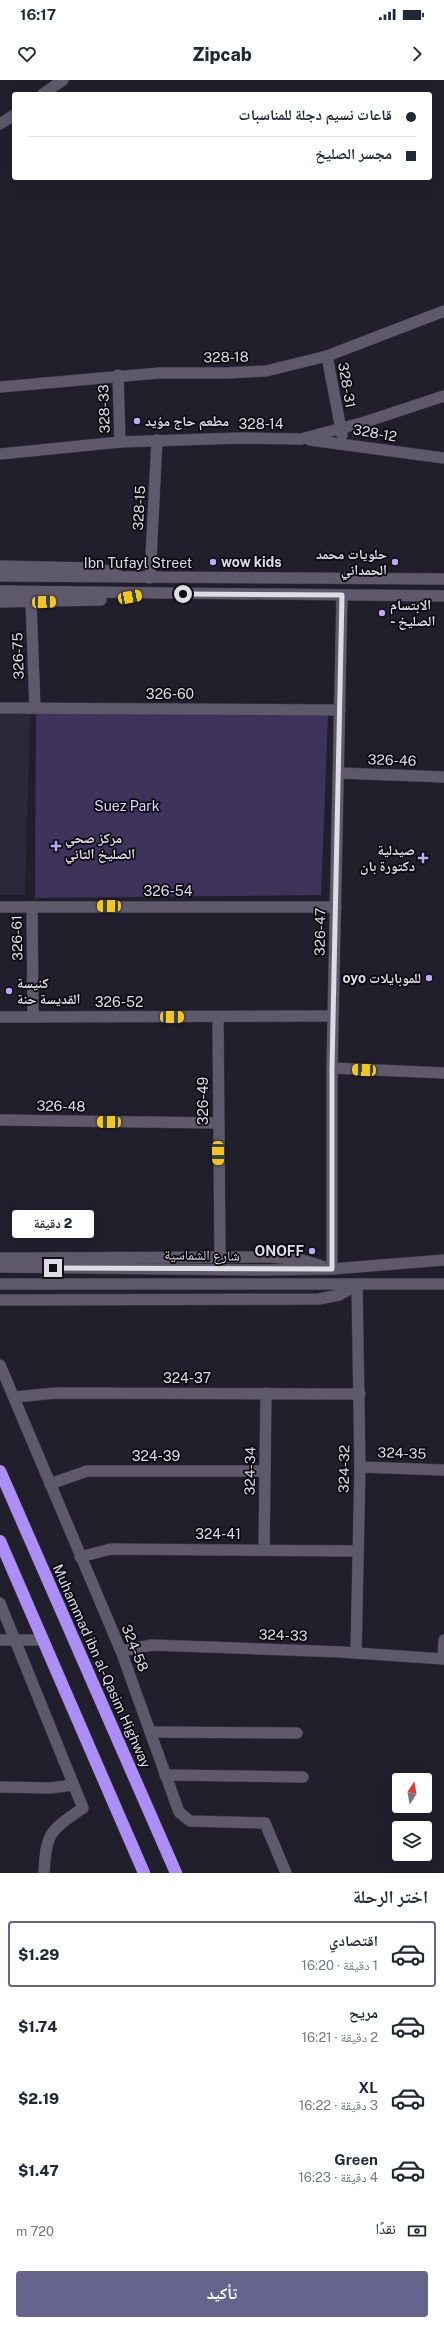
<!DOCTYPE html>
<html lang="ar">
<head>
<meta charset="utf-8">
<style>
	:root { --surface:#fff; --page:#f2f2f3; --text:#1f2937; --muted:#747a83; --line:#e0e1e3; --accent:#66638d }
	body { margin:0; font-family:"Public Sans","Noto Naskh Arabic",sans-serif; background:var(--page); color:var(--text); direction:rtl; height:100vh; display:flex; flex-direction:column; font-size:15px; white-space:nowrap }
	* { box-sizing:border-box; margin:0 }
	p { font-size:13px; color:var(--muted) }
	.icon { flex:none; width:22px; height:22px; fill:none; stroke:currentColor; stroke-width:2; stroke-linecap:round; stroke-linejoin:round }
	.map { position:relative; height:1793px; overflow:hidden; direction:ltr }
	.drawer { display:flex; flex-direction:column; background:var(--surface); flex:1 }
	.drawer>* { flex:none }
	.top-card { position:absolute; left:12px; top:12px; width:420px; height:88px; border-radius:4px; box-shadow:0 4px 16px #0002; direction:rtl; display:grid; align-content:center; height:88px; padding:0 16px; background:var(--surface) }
	.needle { width:26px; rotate:11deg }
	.buttons { position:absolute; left:392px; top:1693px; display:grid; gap:8px }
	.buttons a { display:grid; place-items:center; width:40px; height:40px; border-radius:4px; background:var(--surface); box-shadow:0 4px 16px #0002; font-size:20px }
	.end { position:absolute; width:18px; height:18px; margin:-9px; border:5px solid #dedde6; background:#111; box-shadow:0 0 0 2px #111 }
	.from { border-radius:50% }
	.bubble { position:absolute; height:28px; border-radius:4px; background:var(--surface); box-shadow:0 4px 16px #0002; font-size:13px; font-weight:800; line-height:28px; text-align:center; direction:rtl }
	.car { position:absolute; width:12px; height:24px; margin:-12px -6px; border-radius:5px; box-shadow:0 0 3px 1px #0007; background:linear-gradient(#f5c518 24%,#345 0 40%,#f5c518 0 76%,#345 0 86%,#f5c518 0) }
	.top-card b { display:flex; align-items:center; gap:14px; height:38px; font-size:15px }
	.top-card b+b { border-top:1px solid var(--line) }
	.top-card i { width:10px; height:10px; background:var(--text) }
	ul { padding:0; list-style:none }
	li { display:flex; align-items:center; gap:12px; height:66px; margin:0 8px 6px; padding:0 8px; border:2px solid transparent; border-radius:4px }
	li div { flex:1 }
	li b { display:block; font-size:15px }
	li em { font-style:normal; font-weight:800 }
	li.current { border-color:var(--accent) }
	li>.icon { width:36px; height:36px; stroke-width:1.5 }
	h2 { padding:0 16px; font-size:18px; line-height:48px }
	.pay { display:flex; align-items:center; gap:10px; height:44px; padding:0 16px; font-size:15px }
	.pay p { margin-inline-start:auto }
	.action { display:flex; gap:8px; margin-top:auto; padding:8px 16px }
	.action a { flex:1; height:46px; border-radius:4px; background:var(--accent); color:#fff; font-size:16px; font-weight:800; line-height:46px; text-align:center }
	.status { display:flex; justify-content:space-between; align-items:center; height:28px; padding:0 20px; background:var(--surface); direction:ltr }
	.status svg { height:11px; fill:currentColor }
	header { display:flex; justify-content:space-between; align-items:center; height:52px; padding:0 16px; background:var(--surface); font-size:18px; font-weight:800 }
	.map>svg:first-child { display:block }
	.built { fill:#2c273b }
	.green { fill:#3d335b }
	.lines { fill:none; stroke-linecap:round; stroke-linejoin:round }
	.minor-casing { stroke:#3e3c47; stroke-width:12 }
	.tertiary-casing { stroke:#3e3c47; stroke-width:12 }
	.motorway-casing { stroke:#3e3c47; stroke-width:13 }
	.minor { stroke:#5e5a6b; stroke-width:11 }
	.tertiary { stroke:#5e5a6b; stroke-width:11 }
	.motorway { stroke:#ab8ff7; stroke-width:12 }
	.route { stroke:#dedde6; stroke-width:5 }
	.poi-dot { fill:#bcaaf6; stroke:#0b0a10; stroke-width:1.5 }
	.labels { text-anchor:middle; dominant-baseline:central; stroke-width:3.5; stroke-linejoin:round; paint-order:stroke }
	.street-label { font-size:14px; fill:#dedde6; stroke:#0b0a10 }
	.poi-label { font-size:14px; font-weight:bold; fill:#dedde6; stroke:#0b0a10; text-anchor:start }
	.park-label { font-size:14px; fill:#dfd6ff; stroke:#0b0a10 }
</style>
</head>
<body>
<div class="status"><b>16:17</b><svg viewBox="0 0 49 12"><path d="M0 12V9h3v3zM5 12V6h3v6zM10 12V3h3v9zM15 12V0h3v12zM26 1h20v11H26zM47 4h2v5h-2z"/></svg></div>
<header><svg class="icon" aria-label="forward" viewBox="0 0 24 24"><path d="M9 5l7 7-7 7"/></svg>Zipcab<svg class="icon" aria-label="heart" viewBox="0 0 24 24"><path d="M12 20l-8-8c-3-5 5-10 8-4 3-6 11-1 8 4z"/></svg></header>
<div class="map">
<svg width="444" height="1793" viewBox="0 0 444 1793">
	<rect width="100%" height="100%" fill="#221f2d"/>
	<path class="built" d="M0,633l30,1 -5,181h-25z"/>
	<path class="green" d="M36,633l292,3 -7,179 -286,3z"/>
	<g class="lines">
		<defs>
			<g id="minor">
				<path d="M43,14l20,-14"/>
				<path d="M0,44l14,-9"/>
				<path d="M327,276l15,79"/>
				<path d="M118,295l2,67"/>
				<path d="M0,307l159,-14h68l39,-2 61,-15 117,-45"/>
				<path d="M310,360l134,18"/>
				<path d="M0,374l120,-12 120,-4 61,1 64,-17 79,-26"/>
				<path d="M150,498l7,-138"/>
				<path d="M31,522l4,106"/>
				<path d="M0,628l340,2"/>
				<path d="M339,693l105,4"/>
				<path d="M0,827h336"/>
				<path d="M32,827l1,110"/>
				<path d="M0,937l333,-1"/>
				<path d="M218,937l2,240"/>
				<path d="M332,988l112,5"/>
				<path d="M0,1040l217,3"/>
				<path d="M332,1189v-201l10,-473"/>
				<path d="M0,1285l121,286 58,161 11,9 75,2 21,50"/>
				<path d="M15,1317l41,-4 304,1"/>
				<path d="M360,1387l84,3"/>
				<path d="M50,1404l37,-13h178"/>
				<path d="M264,1469l2,-156"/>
				<path d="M80,1477l31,-8 247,2"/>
				<path d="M0,1523l83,205c-33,23 -37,24 -39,65"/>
				<path d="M0,1560h43"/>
				<path d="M121,1571l31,-6 189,7 103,7"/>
				<path d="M356,1573l4,-186 -3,-182"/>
				<path d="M443,1579l1,-19"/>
				<path d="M150,1652l147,1"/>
				<path d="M165,1695l138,2"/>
				<path d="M0,1707l50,1 23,-3"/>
			</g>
			<g id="tertiary">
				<path d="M0,486l88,2 28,4"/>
				<path d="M0,496l444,3"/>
				<path d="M0,511l444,5"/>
				<path d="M0,522l101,-2"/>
				<path d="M0,1178l270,-1 32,3 20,6"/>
				<path d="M0,1187l261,3 71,-1 112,-9"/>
				<path d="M0,1204h444"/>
				<path d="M0,1220l319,-1 20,-4 18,-10"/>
			</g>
			<g id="motorway">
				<path d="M0,1391l176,402"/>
				<path d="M0,1461l144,332"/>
			</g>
		</defs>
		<use href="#minor" class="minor-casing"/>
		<use href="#tertiary" class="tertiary-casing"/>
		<use href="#motorway" class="motorway-casing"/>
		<use href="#minor" class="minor"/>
		<use href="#tertiary" class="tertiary"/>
		<use href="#motorway" class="motorway"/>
	</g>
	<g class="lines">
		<path class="route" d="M53,1188l279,1v-201l10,-473 -159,-1"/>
	</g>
	<g class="poi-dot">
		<circle cx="137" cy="341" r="4"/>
		<circle cx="213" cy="482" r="4"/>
		<circle cx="395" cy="482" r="4"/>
		<circle cx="382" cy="533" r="4"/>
		<path d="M54 760h4v4h4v4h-4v4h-4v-4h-4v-4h4z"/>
		<path d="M421 772h4v4h4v4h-4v4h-4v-4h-4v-4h4z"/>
		<circle cx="429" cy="898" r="4"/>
		<circle cx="9" cy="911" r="4"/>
		<circle cx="312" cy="1171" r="4"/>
	</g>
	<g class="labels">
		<g class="street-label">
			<text transform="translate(226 277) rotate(-1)">328-18</text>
			<text transform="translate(347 305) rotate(80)">328-31</text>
			<text transform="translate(104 329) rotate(-92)">328-33</text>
			<text x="261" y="344">328-14</text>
			<text transform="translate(375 353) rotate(10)">328-12</text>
			<text transform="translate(139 428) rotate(-87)">328-15</text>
			<text x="138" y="483">Ibn Tufayl Street</text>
			<text transform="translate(18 576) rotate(-92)">326-75</text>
			<text x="170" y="614">326-60</text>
			<text transform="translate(392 680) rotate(2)">326-46</text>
			<text x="168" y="811">326-54</text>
			<text transform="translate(320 852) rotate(-89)">326-47</text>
			<text transform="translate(17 858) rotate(-91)">326-61</text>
			<text x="119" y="922">326-52</text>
			<text transform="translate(203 1021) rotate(-90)">326-49</text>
			<text transform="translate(61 1026) rotate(1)">326-48</text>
			<text transform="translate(202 1175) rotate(1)">شارع الشماسية</text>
			<text x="187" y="1298">324-37</text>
			<text transform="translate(402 1373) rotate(2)">324-35</text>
			<text x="156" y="1376">324-39</text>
			<text transform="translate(344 1389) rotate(-89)">324-32</text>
			<text transform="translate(250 1391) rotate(-89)">324-34</text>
			<text x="218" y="1454">324-41</text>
			<text transform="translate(283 1555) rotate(2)">324-33</text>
			<text transform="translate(135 1568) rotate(68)">324-58</text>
			<text transform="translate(102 1586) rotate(66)">Muhammad ibn al-Qasim Highway</text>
		</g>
		<g class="poi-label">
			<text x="145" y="341">مطعم حاج مؤيد</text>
			<text x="387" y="474" text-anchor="end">حلويات محمد<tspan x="387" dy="16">الحمداني</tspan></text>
			<text x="221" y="482">wow kids</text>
			<text x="390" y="525">الابتسام<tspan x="390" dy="16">- الصليخ</tspan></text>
			<text x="65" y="758">مركز صحي<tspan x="65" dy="16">الصليخ الثاني</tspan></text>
			<text x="415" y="770" text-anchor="end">صيدلية<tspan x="415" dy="16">دكتورة بان</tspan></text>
			<text x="421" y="898" text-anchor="end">oyo للموبايلات</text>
			<text x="17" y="903">كنيسة<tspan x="17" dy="16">القديسة حنة</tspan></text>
			<text x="304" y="1171" text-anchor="end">ONOFF</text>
		</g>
		<g class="park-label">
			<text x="127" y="726">Suez Park</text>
		</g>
	</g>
</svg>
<div class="buttons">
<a><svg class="needle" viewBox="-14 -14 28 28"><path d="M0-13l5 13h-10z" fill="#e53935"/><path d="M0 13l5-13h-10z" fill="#747a83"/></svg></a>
<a><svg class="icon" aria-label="layers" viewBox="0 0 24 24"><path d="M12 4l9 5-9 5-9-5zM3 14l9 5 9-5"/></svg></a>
</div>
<i class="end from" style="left:183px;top:514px"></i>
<i class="end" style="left:53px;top:1188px"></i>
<div class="bubble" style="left:12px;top:1130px;width:82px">2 دقيقة</div>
<i class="car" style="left:130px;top:517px;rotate:79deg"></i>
<i class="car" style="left:44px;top:522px;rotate:88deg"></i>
<i class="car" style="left:109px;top:826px;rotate:270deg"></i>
<i class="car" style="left:172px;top:937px;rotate:90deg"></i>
<i class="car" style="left:364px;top:990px;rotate:273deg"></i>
<i class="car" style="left:109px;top:1042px;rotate:271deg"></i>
<i class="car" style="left:218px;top:1073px;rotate:179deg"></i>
<div class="top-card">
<b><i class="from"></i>قاعات نسيم دجلة للمناسبات</b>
<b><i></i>مجسر الصليخ</b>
</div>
</div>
<section class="drawer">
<h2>اختر الرحلة</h2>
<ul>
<li class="current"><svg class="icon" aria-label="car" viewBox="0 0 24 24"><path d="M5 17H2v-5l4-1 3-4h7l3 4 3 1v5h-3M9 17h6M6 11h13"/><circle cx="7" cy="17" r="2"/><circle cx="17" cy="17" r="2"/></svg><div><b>اقتصادي</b><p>1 دقيقة · 16:20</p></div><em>$1.29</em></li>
<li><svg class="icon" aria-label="car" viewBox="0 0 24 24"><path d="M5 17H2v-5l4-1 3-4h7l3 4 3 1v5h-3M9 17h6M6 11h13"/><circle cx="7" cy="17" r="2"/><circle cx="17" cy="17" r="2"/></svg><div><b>مريح</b><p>2 دقيقة · 16:21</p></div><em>$1.74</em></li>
<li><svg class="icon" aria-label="car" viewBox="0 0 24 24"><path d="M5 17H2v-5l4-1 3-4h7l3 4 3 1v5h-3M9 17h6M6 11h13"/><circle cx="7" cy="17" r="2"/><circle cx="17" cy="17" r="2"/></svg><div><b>XL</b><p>3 دقيقة · 16:22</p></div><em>$2.19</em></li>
<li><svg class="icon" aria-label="car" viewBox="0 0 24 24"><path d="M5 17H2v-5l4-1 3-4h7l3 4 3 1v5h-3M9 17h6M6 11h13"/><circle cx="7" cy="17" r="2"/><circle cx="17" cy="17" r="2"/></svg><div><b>Green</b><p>4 دقيقة · 16:23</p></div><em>$1.47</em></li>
</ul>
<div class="pay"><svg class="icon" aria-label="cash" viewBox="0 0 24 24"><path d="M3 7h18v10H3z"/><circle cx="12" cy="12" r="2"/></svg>نقدًا<p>720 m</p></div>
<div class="action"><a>تأكيد</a></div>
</section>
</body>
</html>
